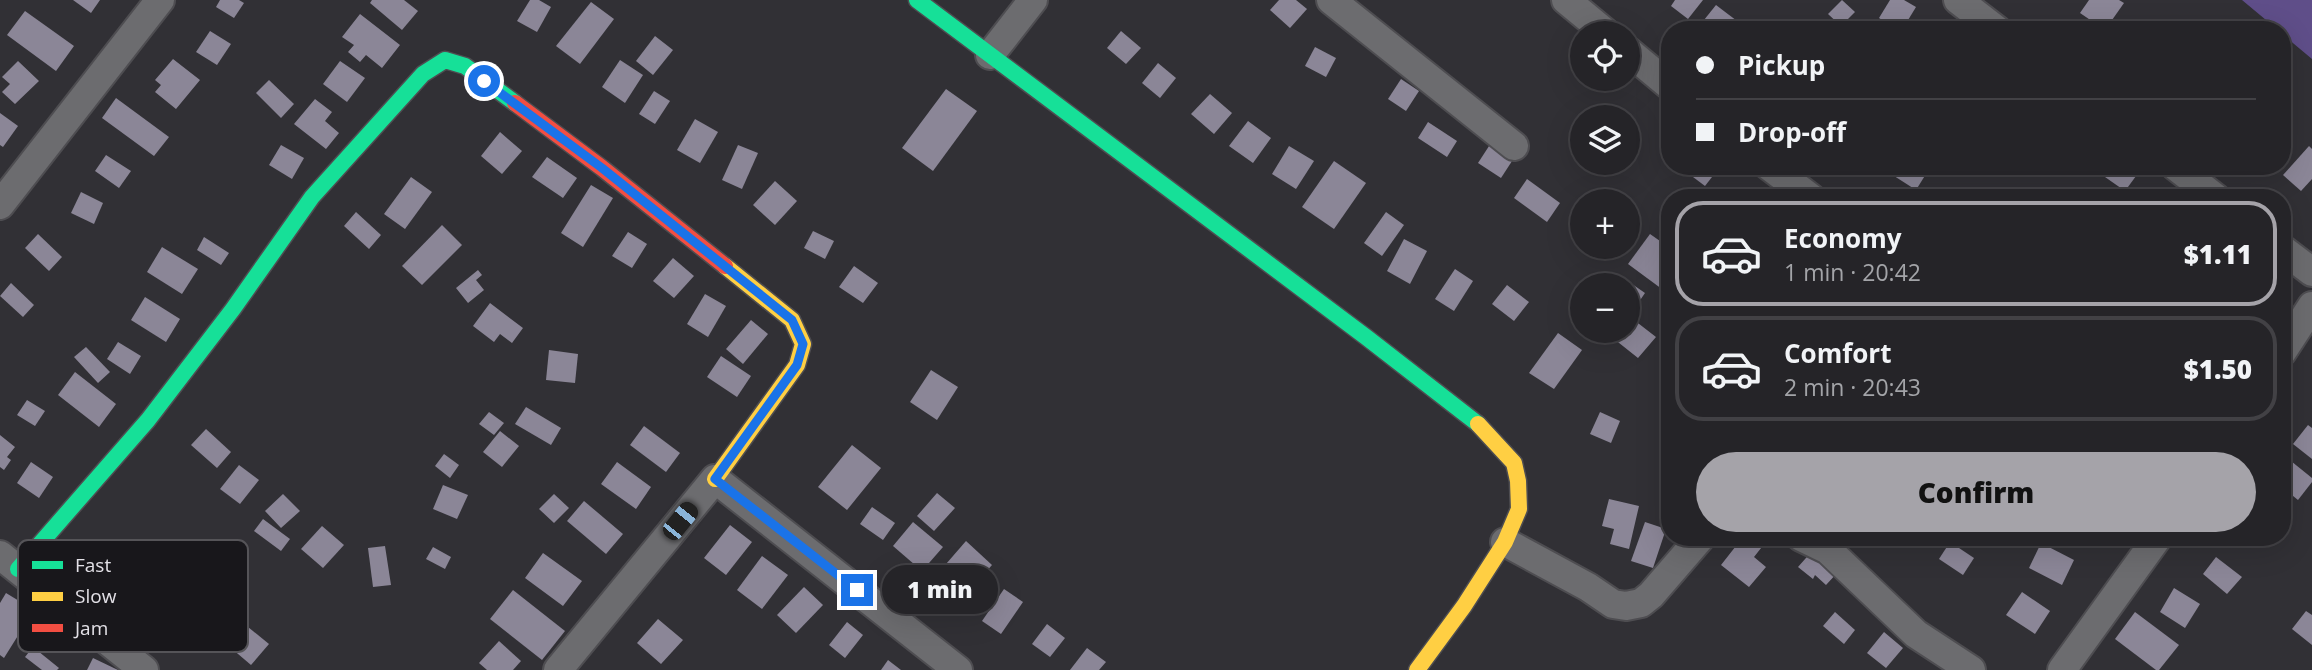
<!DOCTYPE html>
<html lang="en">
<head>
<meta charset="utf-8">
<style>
	:root { --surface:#252428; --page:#2d2c30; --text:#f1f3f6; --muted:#a3a4a8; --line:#424145; --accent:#a5a3a9 }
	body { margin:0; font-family:"Open Sans",sans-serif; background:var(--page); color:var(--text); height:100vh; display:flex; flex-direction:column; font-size:26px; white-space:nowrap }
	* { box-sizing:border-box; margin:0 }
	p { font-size:23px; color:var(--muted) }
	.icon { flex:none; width:38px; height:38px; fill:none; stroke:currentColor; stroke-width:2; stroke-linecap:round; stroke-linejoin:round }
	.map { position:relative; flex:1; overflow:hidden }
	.panel { position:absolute; left:1661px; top:189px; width:630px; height:357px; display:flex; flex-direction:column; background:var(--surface); border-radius:28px; box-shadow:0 7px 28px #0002,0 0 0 2px var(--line) }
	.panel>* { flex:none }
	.banner { position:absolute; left:1661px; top:21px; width:630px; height:154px; border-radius:28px; box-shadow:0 7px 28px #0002,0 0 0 2px var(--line); display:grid; align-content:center; height:154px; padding:0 35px; background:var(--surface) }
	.controls { position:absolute; left:1570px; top:21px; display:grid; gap:14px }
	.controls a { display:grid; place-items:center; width:70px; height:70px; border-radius:50%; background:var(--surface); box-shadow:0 7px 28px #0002,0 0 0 2px var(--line); font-size:35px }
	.end { position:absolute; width:32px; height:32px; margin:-16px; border:9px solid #1a73e8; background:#fff; box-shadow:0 0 0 4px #fff }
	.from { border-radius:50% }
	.bubble { position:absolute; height:49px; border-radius:24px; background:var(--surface); box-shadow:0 7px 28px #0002,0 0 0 2px var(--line); font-size:23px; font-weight:800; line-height:49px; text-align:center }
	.car { position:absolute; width:21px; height:42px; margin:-21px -10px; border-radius:9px; box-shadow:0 0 5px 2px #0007; background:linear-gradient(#222 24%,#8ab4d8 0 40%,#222 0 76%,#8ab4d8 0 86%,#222 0) }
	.banner b { display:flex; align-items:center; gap:24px; height:66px; font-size:26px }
	.banner b+b { border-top:2px solid var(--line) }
	.banner i { width:18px; height:18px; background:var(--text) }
	ul { padding:12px 0 0; list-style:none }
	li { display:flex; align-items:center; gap:21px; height:105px; margin:0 14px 10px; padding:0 21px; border:4px solid var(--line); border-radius:28px }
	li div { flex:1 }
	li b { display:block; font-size:26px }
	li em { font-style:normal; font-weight:800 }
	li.selected { border-color:var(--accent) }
	li>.icon { width:63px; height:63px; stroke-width:1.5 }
	.cta { display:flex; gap:14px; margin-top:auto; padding:14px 35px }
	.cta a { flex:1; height:80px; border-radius:42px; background:var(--accent); color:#111; font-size:28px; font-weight:800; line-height:80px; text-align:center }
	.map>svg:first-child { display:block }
	.forest { fill:#5f4e89 }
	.building { fill:#8b8697 }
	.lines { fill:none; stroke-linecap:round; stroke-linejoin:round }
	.street-casing { stroke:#4e4d51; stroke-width:32 }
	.fast-casing { stroke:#4e4d51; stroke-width:19 }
	.slow-casing { stroke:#4e4d51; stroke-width:19 }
	.jam-casing { stroke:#4e4d51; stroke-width:19 }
	.street { stroke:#6c6c6f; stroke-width:28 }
	.fast { stroke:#16e098; stroke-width:16 }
	.slow { stroke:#ffcf43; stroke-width:16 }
	.jam { stroke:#f24e42; stroke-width:16 }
	.route { stroke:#1a73e8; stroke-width:9 }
	.key { fill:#18171b; stroke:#555458; stroke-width:2 }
	.key-label { font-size:19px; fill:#e3e1e7 }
</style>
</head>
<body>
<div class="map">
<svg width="2312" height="670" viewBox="0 0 2312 670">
	<rect width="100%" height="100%" fill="#313035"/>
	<path class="forest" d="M2242,0h70v59l-30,-25v-4h-4z"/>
	<g class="building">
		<path d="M73,0h27l-9,13z"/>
		<path d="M220,0h19l5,3 -10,15 -18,-11z"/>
		<path d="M372,0h32l14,11 -16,19 -32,-27z"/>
		<path d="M530,0h9l12,7 -14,25 -20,-11z"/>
		<path d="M1279,0h17l11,9 -17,19 -20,-18z"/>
		<path d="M1675,0h28l-15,19 -17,-13z"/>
		<path d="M1842,0l13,12 -14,14 -13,-12z"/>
		<path d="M1890,0h14l12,7 -14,23h-5l-18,-12z"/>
		<path d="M2089,0h30l5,3 -19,27 -25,-17z"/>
		<path d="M591,2l23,17 -34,45 -24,-18z"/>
		<path d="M1716,5l25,19 -5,6h-40z"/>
		<path d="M25,11l49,35 -18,25 -49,-36z"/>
		<path d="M360,14l40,31 -18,23 -16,-13 -6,7 -12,-10 6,-7 -12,-8z"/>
		<path d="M210,31l21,13 -14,21 -21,-13z"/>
		<path d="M1121,31l20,17 -15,16 -19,-16z"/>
		<path d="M655,36l18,14 -20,25 -17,-14z"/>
		<path d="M1315,47l21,11 -10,19 -21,-11z"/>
		<path d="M173,59l27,21 -24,29 -21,-17 6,-7 -6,-5z"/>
		<path d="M620,60l23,15 -18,28 -23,-16z"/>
		<path d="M18,61l21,20 -24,23 -13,-12 8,-8 -8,-7z"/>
		<path d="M340,61l25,17 -18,24 -24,-18z"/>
		<path d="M1158,63l18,15 -16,20 -18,-15z"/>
		<path d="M1401,79l18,12 -13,20 -18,-12z"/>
		<path d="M269,80l25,24 -13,14 -25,-25z"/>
		<path d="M946,89l31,22 -44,60 -31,-23z"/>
		<path d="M654,91l16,10 -15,23 -16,-10z"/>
		<path d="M1210,94l22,19 -18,21 -23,-20z"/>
		<path d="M116,98l53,39 -15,19 -52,-38z"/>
		<path d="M315,99l17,13 -7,9 14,12 -13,16 -32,-25z"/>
		<path d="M0,113l18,13 -15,21 -3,-2z"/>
		<path d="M695,119l23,13 -18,31 -23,-13z"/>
		<path d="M1248,121l23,17 -18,25 -24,-17z"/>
		<path d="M1428,122l29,19 -10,16 -29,-19z"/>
		<path d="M500,132l22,19 -20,23 -21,-18z"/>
		<path d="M1491,143l23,15 -13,20 -23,-15z"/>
		<path d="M281,145l23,13 -12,21 -23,-14z"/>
		<path d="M738,145l20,8 -16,36 -20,-9z"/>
		<path d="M1289,146l25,15 -18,28 -24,-15z"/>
		<path d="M2309,146l3,3v30l-11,12 -18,-16z"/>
		<path d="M106,155l25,16 -12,17 -24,-17z"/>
		<path d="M547,157l30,21 -14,20 -31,-21z"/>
		<path d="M1334,161l32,22 -32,46 -32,-22z"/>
		<path d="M1688,166h29l2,2 -14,18 -20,-15z"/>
		<path d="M1896,166h35l-15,24 -25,-16z"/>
		<path d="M2112,166h19l8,6 -14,19 -20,-14z"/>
		<path d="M411,177l21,15 -27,37 -21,-15z"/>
		<path d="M1527,179l33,24 -13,19 -33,-24z"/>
		<path d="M775,181l22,20 -22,24 -22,-20z"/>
		<path d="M591,185l22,13 -30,49 -22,-14z"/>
		<path d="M81,192l22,11 -9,21 -23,-11z"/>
		<path d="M356,212l25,23 -12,14 -25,-23z"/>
		<path d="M1386,212l18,13 -22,31 -18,-13z"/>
		<path d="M442,225l20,20 -40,40 -20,-19z"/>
		<path d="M813,231l21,10 -9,18 -21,-11z"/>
		<path d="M628,232l19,12 -15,24 -20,-12z"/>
		<path d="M38,234l24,23 -13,14 -24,-23z"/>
		<path d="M1650,234l20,14v47l-42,-31z"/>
		<path d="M204,237l25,16 -8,12 -24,-15z"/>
		<path d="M1404,239l23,12 -17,33 -23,-13z"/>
		<path d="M162,247l36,22 -16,25 -35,-22z"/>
		<path d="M673,258l21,18 -20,22 -21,-17z"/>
		<path d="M854,266l24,17 -15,20 -24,-16z"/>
		<path d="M1455,269l18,12 -19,30 -19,-12z"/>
		<path d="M478,270l4,5 -6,5 8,10 -16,13 -12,-15z"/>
		<path d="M1616,273l29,20 -17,25v-33h-21z"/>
		<path d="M2282,282l9,5 -9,13z"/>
		<path d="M11,283l23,22 -11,12 -23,-21z"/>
		<path d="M1507,285l22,17 -15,19 -22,-17z"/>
		<path d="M705,294l21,12 -18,31 -21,-13z"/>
		<path d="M145,297l35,22 -14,23 -35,-22z"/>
		<path d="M490,303l33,25 -11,15 -12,-9 -6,8 -21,-16z"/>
		<path d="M751,320l17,14 -25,30 -17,-15z"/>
		<path d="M1634,320l22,17 -18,21 -34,-27h24v-8l2,2z"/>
		<path d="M1558,333l24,17 -28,39 -25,-16z"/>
		<path d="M118,342l23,14 -11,18 -23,-15z"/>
		<path d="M86,347l24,25 -12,11 -24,-26z"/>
		<path d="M549,350l29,4 -3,29 -29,-3z"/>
		<path d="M721,356l30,20 -14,21 -30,-20z"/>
		<path d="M931,370l27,17 -21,33 -27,-18z"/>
		<path d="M75,372l41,32 -17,23 -41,-32z"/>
		<path d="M27,400l18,11 -10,15 -18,-11z"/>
		<path d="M526,407l35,21 -10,17 -36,-21z"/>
		<path d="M489,412l15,11 -10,12 -15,-11z"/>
		<path d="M1600,412l20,9 -9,22 -21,-9z"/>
		<path d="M2308,425l4,3v31l-19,-15z"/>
		<path d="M644,426l36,27 -14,19 -36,-27z"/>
		<path d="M206,429l25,23 -14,16 -26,-23z"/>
		<path d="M500,431l19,15 -17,21 -19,-15z"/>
		<path d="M0,435l15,12 -8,10 4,3 -7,10 -4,-3z"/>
		<path d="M852,445l29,23 -34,42 -29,-23z"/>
		<path d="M444,454l15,11 -9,13 -15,-12z"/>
		<path d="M2286,457l26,21v4l-14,18 -16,-13v-25z"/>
		<path d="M31,462l22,15 -14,21 -22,-15z"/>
		<path d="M617,462l34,25 -15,22 -35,-25z"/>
		<path d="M239,465l20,15 -19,24 -20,-15z"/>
		<path d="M443,485l25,10 -11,24 -24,-10z"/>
		<path d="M937,493l18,15 -21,23 -17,-15z"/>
		<path d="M283,494l17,17 -19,17 -16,-17z"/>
		<path d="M554,494l15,14 -15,15 -15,-14z"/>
		<path d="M1609,499l30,7 -10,43 -19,-5 4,-15 -12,-3z"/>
		<path d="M584,501l39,33 -17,20 -39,-33z"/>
		<path d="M872,507l23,16 -12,17 -23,-16z"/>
		<path d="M263,519l27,20 -9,12 -27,-20z"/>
		<path d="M913,522l30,25 -21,24 -29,-25z"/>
		<path d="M1645,522l21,7 -13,39 -22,-7z"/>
		<path d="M730,525l22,17 -26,33 -22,-17z"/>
		<path d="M322,526l22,19 -21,23 -22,-19z"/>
		<path d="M1743,537h14l8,6 -11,14 12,10 -17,20 -28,-22z"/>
		<path d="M966,541l26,24 -32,37 -27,-23z"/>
		<path d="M1950,542l24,16 -11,17 -24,-16z"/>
		<path d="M2041,543l33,17 -12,25 -33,-17z"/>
		<path d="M385,546l6,39 -18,2 -5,-39z"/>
		<path d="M433,547l18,10 -6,12 -19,-10z"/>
		<path d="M1813,550l25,22 -12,13 -11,-10 -2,4 -15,-12z"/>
		<path d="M543,553l39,28 -19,25 -38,-28z"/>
		<path d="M762,556l26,19 -26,34 -25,-19z"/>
		<path d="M2216,557l26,20 -15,17 -24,-20z"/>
		<path d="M804,587l19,18 -27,28 -19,-18z"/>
		<path d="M2174,588l26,16 -15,24 -25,-16z"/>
		<path d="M1004,589l19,13 -22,32 -19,-13z"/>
		<path d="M513,590l52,41 -23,29 -52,-41z"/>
		<path d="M2022,592l28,19 -15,23 -29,-19z"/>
		<path d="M6,593l28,17 -30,48 -4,-3v-52z"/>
		<path d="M2306,611l6,4v30l-20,-16z"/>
		<path d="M1835,612l20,18 -11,14 -21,-18z"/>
		<path d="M2135,612l44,33 -20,25h-3l-41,-31z"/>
		<path d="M658,619l25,21 -22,24 -24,-21z"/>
		<path d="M847,622l16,13 -18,23 -16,-13z"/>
		<path d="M1047,624l18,14 -15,19 -18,-13z"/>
		<path d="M248,627l21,17 -18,21 -20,-17z"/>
		<path d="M1884,632l19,16 -17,20 -19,-15z"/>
		<path d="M499,641l22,20 -8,9h-26l-8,-7z"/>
		<path d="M33,647l26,21 -2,2h-15l-17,-13z"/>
		<path d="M1087,648l19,14 -7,8h-29z"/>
		<path d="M93,658l25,12h-31z"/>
		<path d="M888,660l13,10h-20z"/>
	</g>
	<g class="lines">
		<defs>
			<g id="street">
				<path d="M1331,0l183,146"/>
				<path d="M1566,0l40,33"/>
				<path d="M1958,0l39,30"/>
				<path d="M1628,51l42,35"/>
				<path d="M990,55l43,-55"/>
				<path d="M1769,166l42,32"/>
				<path d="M2175,166l41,32"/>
				<path d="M0,205l160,-205"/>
				<path d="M2282,249l30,23"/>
				<path d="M2282,352l30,-46"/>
				<path d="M1801,537l27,13 88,84 55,36"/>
				<path d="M1505,542l83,45 25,17 13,2 15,-3 10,-8 50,-58"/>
				<path d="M0,555l144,115"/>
				<path d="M558,670l157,-191 243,191"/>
				<path d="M2062,670l96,-133"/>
			</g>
			<g id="fast">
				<path d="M917,0l449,337 112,87"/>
				<path d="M18,569l130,-149 85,-111 79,-112 111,-123 22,-14 20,6 50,37"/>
			</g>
			<g id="slow">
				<path d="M715,479l82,-114 6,-21 -11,-24 -67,-54"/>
				<path d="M1417,670l47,-64 41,-64 14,-33 -1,-28 -4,-18 -36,-39"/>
			</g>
			<path id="jam" d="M515,103l87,65 123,98"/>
		</defs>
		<use href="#street" class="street-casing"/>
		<use href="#fast" class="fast-casing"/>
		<use href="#slow" class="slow-casing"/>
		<use href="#jam" class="jam-casing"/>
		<use href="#street" class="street"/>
		<use href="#fast" class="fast"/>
		<use href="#slow" class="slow"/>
		<use href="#jam" class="jam"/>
	</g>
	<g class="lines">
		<path class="route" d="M484,81l118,87 190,152 11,24 -6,21 -82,114 142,111"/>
	</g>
	<rect x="18" y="540" width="230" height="112" rx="10" class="key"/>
	<rect x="32" y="561" width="31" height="8" fill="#16e098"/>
	<rect x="32" y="592" width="31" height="9" fill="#ffcf43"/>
	<rect x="32" y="624" width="31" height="8" fill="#f24e42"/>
	<g class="key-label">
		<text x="75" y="572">Fast</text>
		<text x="75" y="603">Slow</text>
		<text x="75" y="635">Jam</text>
	</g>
</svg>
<div class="controls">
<a><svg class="icon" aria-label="locate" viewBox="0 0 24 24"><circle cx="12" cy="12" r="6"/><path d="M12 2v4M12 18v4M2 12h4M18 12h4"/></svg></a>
<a><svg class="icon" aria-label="layers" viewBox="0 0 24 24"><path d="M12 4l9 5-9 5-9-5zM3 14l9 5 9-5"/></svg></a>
<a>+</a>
<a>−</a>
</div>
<i class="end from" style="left:484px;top:81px"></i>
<i class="end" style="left:857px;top:590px"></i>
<div class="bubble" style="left:882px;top:565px;width:116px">1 min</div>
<i class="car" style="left:680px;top:521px;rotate:39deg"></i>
<div class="banner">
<b><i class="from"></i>Pickup</b>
<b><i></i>Drop-off</b>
</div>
<section class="panel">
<ul>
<li class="selected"><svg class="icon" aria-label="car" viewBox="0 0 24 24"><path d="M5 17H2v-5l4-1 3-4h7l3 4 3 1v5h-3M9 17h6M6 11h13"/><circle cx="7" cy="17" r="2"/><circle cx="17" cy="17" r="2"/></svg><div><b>Economy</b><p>1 min · 20:42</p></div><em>$1.11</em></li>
<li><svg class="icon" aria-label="car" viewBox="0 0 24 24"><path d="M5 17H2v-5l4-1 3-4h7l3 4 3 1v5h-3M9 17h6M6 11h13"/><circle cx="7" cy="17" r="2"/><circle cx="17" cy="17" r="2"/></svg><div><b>Comfort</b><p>2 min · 20:43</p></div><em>$1.50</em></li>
</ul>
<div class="cta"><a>Confirm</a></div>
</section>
</div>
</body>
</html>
